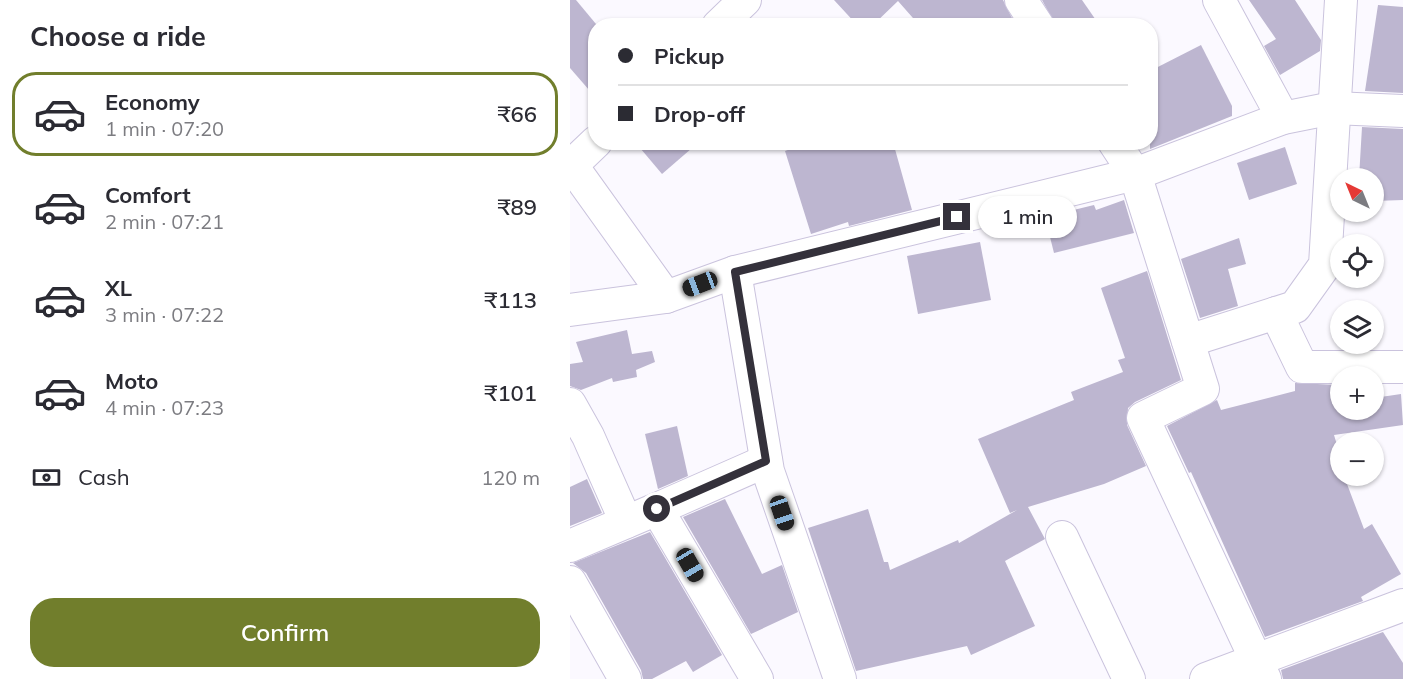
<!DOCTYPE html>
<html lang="en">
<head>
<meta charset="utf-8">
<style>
	:root { --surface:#fff; --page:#f2f2f3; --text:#2b2b33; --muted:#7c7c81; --line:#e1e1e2; --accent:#717e2c }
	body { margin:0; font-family:Mulish,sans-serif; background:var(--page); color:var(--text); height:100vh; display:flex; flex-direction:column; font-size:22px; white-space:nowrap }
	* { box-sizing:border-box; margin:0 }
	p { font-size:20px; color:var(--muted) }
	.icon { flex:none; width:33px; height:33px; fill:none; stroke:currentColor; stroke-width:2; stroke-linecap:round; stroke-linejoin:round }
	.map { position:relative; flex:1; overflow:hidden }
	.details { display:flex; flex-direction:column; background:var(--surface); width:570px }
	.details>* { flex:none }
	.banner { position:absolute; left:18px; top:18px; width:570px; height:132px; border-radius:24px; box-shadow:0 2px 4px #0004; display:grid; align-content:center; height:132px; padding:0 30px; background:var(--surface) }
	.needle { width:39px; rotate:317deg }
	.tools { position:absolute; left:760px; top:168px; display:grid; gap:12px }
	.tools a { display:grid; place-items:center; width:54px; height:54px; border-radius:50%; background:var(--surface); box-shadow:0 2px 4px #0004; font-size:30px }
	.end { position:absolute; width:27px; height:27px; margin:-14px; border:8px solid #34313b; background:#fff; box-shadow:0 0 0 3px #fff }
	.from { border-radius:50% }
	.bubble { position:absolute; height:42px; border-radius:21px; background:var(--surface); box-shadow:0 2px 4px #0004; font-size:20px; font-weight:600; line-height:42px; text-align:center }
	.car { position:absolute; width:18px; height:36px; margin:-18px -9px; border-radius:8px; box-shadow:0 0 4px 2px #0007; background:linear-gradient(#222 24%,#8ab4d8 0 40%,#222 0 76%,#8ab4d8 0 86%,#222 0) }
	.banner b { display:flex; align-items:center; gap:21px; height:57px; font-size:22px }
	.banner b+b { border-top:2px solid var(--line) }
	.banner i { width:15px; height:15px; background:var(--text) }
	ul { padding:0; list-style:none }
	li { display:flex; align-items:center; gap:18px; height:84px; margin:0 12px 9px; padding:0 18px; border:3px solid transparent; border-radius:24px }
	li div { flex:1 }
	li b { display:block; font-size:22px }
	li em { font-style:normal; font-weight:600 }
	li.active { border-color:var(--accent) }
	li>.icon { width:54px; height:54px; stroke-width:1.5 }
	h2 { padding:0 30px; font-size:27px; line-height:72px }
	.pay { display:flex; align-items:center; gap:15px; height:66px; padding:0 30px; font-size:22px }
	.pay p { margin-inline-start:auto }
	.button { display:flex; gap:12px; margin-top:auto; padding:12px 30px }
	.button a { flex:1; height:69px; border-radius:24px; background:var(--accent); color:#fff; font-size:24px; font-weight:600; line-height:69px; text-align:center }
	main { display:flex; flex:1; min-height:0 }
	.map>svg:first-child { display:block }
	.building { fill:#bdb6d0 }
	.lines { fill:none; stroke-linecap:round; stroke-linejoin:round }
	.minor-casing { stroke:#cac3dd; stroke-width:34 }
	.minor { stroke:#fff; stroke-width:32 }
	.route { stroke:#34313b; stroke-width:8 }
</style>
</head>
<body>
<main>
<section class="details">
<h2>Choose a ride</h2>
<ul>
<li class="active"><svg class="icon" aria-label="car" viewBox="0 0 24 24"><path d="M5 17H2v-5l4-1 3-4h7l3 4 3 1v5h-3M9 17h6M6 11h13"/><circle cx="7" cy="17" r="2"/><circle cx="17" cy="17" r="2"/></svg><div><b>Economy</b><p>1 min · 07:20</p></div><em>₹66</em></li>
<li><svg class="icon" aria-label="car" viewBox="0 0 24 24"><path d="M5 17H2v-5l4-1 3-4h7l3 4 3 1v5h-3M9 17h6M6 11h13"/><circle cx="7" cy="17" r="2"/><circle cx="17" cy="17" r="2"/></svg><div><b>Comfort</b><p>2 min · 07:21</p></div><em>₹89</em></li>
<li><svg class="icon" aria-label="car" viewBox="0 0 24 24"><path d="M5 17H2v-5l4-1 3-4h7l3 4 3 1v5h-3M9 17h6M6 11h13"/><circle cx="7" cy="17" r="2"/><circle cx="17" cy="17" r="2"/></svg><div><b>XL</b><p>3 min · 07:22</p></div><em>₹113</em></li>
<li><svg class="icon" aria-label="car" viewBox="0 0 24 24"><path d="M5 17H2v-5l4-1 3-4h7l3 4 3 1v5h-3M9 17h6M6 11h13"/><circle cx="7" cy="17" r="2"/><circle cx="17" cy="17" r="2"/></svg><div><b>Moto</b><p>4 min · 07:23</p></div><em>₹101</em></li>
</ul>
<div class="pay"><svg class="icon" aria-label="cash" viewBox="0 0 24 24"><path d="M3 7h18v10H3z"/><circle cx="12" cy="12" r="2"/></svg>Cash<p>120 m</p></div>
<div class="button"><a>Confirm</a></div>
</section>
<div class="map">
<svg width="833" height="679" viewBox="0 0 833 679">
	<rect width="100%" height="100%" fill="#fbf9ff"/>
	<g class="building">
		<path d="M0,0h6l20,24v74l-26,-30z"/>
		<path d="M264,0h169l13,26h-96l-22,-25 -26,25h-14z"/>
		<path d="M472,0h40l18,26h-44z"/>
		<path d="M679,0h46l26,40 -1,11 -40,24 -16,-29 12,-7z"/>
		<path d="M808,5l25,2v86l-38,-2z"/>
		<path d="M631,45l31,61v10l-82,33v-78z"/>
		<path d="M792,127l41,2v71l-29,1v-23h-15z"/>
		<path d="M65,142h64l-37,32z"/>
		<path d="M240,142h83l19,68 -63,16 -1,-4 -37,12 -26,-83z"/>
		<path d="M715,147l12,37 -48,16 -12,-37z"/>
		<path d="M554,200l10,33 -80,20 -9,-36 49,-12 2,5z"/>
		<path d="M669,238l7,26 -18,5 10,37 -38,12 -19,-59z"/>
		<path d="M410,242l11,58 -73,14 -11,-58z"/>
		<path d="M577,271l34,109 -46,22 -7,6 -1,17 19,41 -42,18 -76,23 17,32 -40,22 30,65 -64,29 -4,-9 -111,25 -48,-143 60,-19 16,53h4l2,8 68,-30 1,3 58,-33 -7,3 -32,-74 96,-39 -3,-8 52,-20 -5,-12 7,-2 -24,-70z"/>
		<path d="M57,330l5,24 20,-3 3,11 -19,8 1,7 -24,5 -1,-4 -31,12 -11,-4v-22l13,-2 -7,-20z"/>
		<path d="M725,383l44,2 2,25h33v-12l27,-4 2,31 -69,10 7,23v18h3l20,53 8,-5 29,50 -40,23 2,4 -98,36 -74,-165 -2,1 -22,-47 50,-26 4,10 74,-19z"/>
		<path d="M107,426l11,50 -30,13 -13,-55z"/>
		<path d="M17,479l15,34 -32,13v-39z"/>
		<path d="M155,499l37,75 20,-9 16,47 -47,22 -68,-117z"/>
		<path d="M80,532l72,123 -29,17 -7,-11 -34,18h-9l-2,-9 -55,-97 -13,-10z"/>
		<path d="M813,632l20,31v16h-120l-2,-9z"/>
	</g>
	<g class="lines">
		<defs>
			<g id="minor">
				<path d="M451,0l17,26"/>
				<path d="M649,0l64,118"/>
				<path d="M148,26l27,-26"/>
				<path d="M544,142l21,32 68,215 -60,29 122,261"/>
				<path d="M0,163l96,134"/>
				<path d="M2,165l24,-23"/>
				<path d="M165,272l33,199 72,208"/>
				<path d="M0,310l96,-13 69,-25 400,-98 148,-56 50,-10 70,3"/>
				<path d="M706,313l26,54h101"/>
				<path d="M618,341l107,-34 30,-42 16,-265"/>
				<path d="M0,404l18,32 38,86"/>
				<path d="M87,509l109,-48"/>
				<path d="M492,537l67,142"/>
				<path d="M0,546l87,-37 100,170"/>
				<path d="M0,582l55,97"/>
				<path d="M636,679l197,-74"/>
			</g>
		</defs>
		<use href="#minor" class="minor-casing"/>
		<use href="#minor" class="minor"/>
	</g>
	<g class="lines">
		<path class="route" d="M87,509l109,-48 -31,-189 222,-55"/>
	</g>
</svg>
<div class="tools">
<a><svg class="needle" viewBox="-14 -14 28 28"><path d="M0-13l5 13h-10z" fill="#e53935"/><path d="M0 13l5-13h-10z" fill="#7c7c81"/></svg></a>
<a><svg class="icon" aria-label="locate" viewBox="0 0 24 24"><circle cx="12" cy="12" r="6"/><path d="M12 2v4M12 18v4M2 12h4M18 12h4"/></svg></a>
<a><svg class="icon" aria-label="layers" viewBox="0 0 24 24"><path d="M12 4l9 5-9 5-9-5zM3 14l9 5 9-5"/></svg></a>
<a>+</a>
<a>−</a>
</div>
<i class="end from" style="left:87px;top:509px"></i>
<i class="end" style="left:387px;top:217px"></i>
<div class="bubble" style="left:408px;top:196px;width:99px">1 min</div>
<i class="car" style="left:130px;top:284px;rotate:249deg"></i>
<i class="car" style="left:212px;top:513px;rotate:161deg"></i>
<i class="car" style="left:120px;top:565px;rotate:150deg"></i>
<div class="banner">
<b><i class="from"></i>Pickup</b>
<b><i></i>Drop-off</b>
</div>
</div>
</main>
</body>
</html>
